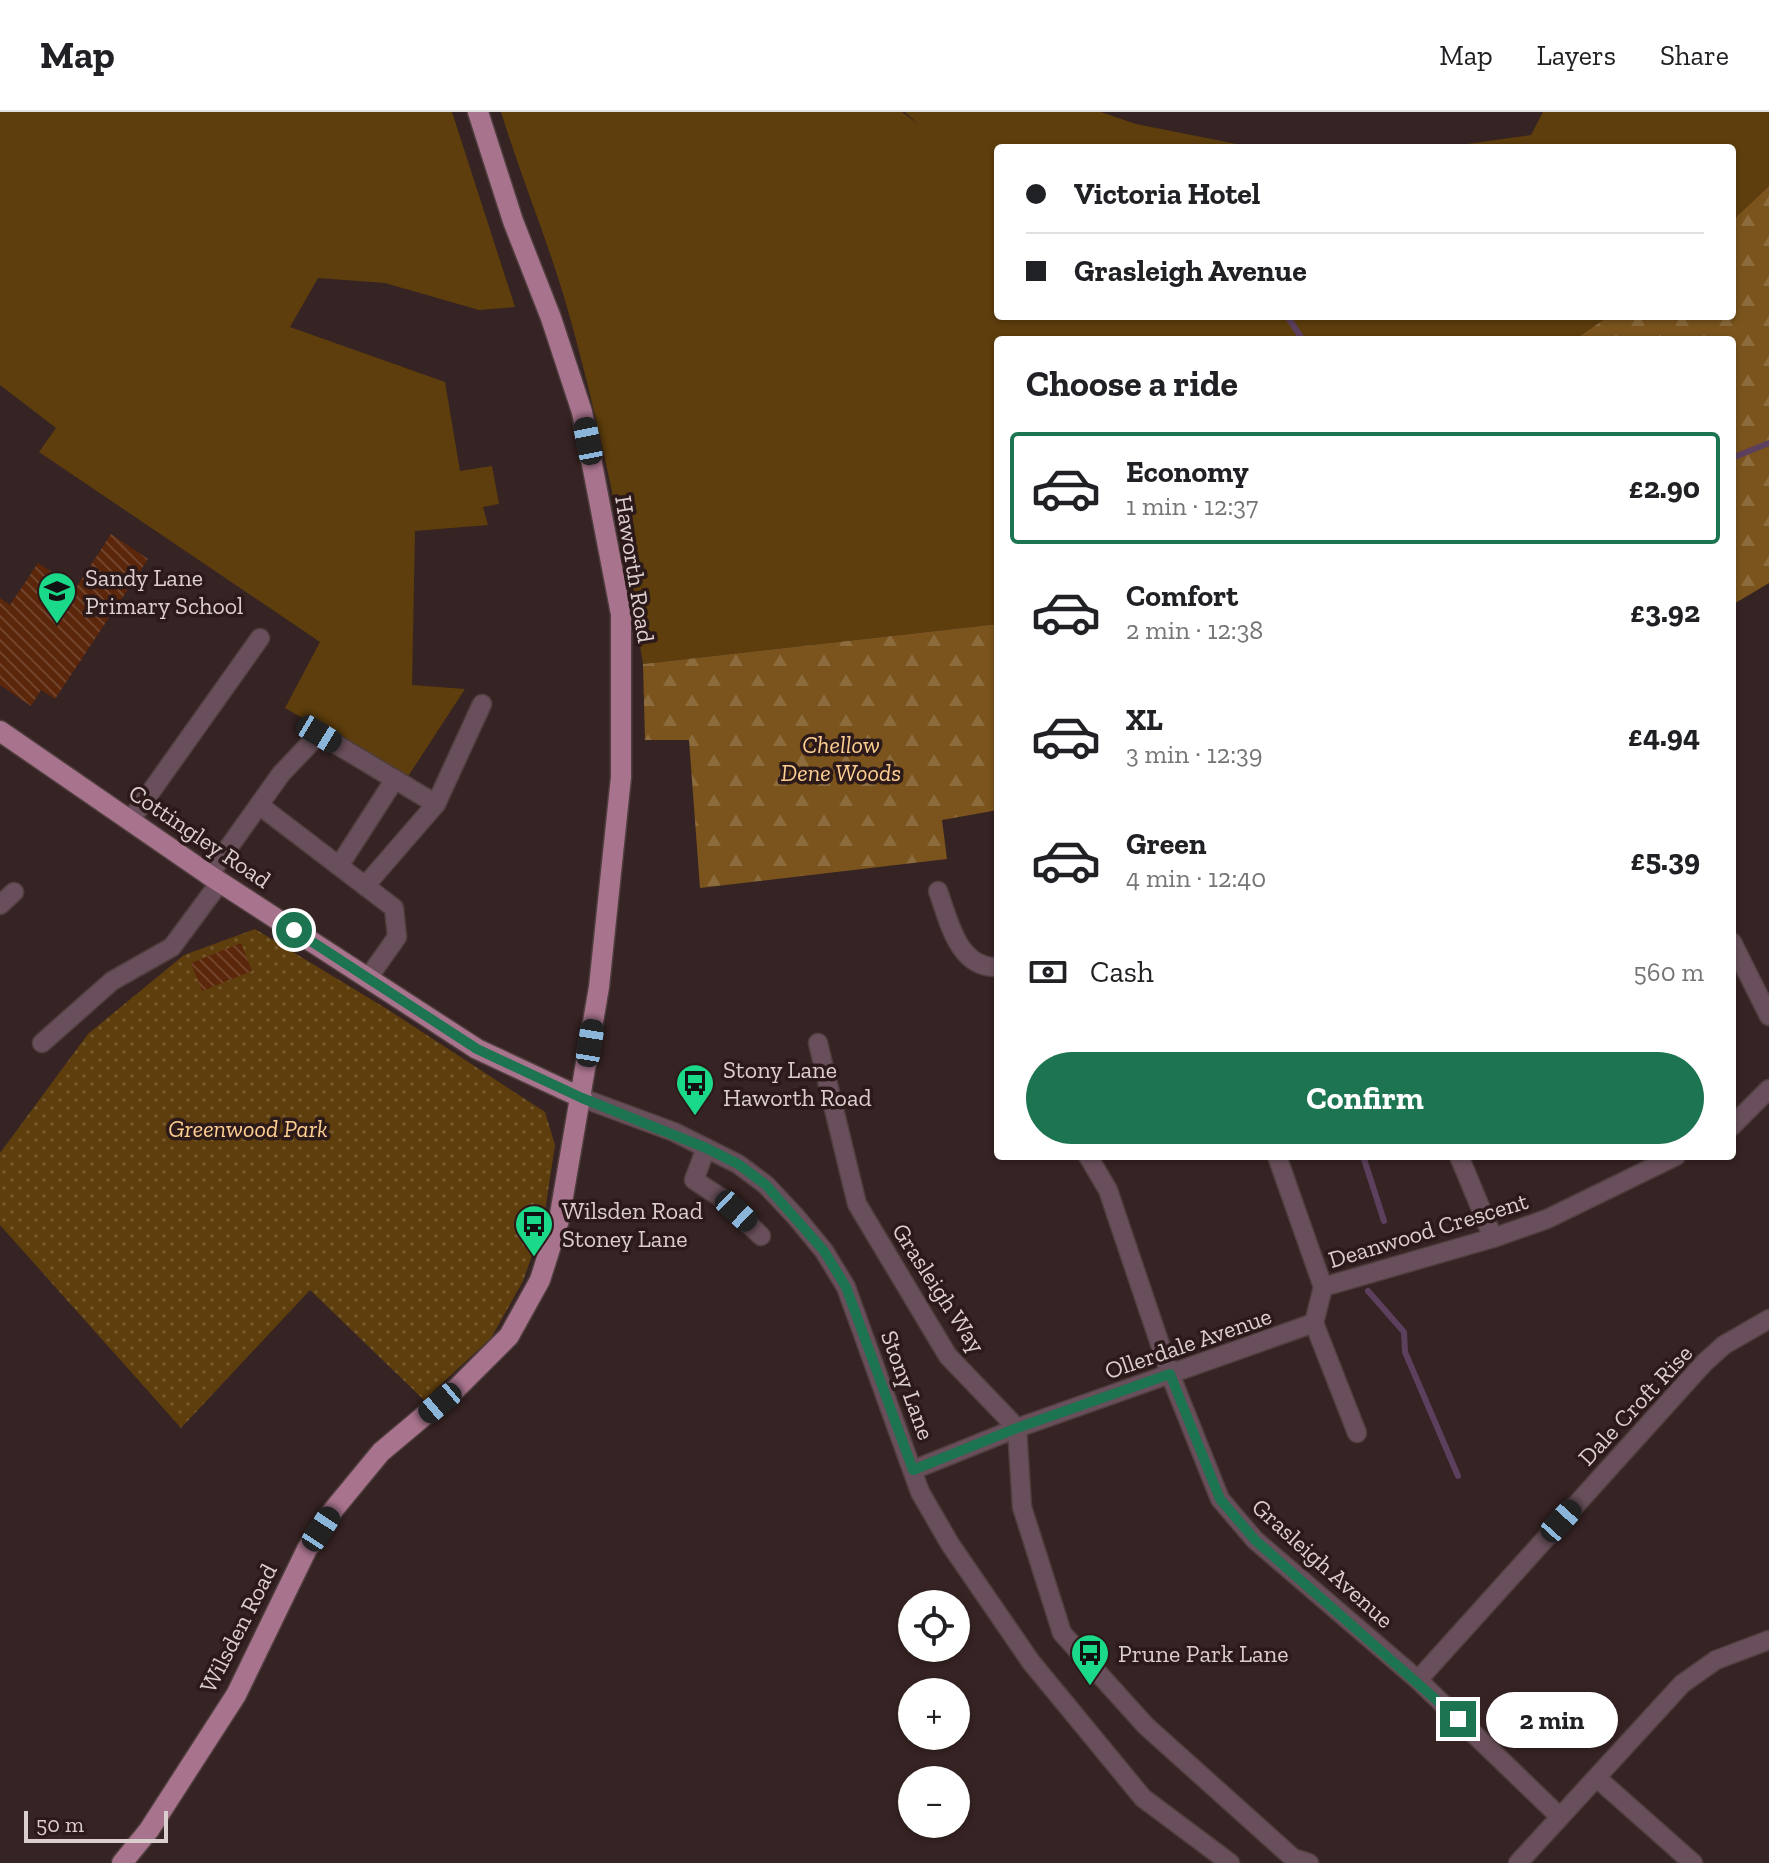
<!DOCTYPE html>
<html lang="en">
<head>
<meta charset="utf-8">
<style>
	:root { --surface:#fff; --page:#f2f2f2; --text:#202124; --muted:#757577; --line:#e0e0e0; --accent:#1d7451 }
	body { margin:0; font-family:"Zilla Slab",serif; background:var(--page); color:var(--text); height:100vh; display:flex; flex-direction:column; font-size:30px; white-space:nowrap }
	* { box-sizing:border-box; margin:0 }
	p { font-size:26px; color:var(--muted) }
	.icon { flex:none; width:44px; height:44px; fill:none; stroke:currentColor; stroke-width:2; stroke-linecap:round; stroke-linejoin:round }
	.map { position:relative; flex:1; overflow:hidden }
	.panel { position:absolute; left:994px; top:224px; width:742px; height:824px; display:flex; flex-direction:column; background:var(--surface); border-radius:8px; box-shadow:0 2px 6px #0004 }
	.panel>* { flex:none }
	.banner { position:absolute; left:994px; top:32px; width:742px; height:176px; border-radius:8px; box-shadow:0 2px 6px #0004; display:grid; align-content:center; height:176px; padding:0 32px; background:var(--surface) }
	.buttons { position:absolute; left:898px; top:1478px; display:grid; gap:16px }
	.buttons a { display:grid; place-items:center; width:72px; height:72px; border-radius:50%; background:var(--surface); box-shadow:0 2px 6px #0004; font-size:40px }
	.scale { position:absolute; left:24px; bottom:20px; width:144px; box-sizing:border-box; padding-left:8px; border:4px solid #dbcece; border-top:0; font-size:22px; line-height:28px; white-space:nowrap; color:#dbcece; -webkit-text-stroke:6px #2c191a; paint-order:stroke }
	.end { position:absolute; width:36px; height:36px; margin:-18px; border:10px solid #1d7451; background:#fff; box-shadow:0 0 0 4px #fff }
	.from { border-radius:50% }
	.bubble { position:absolute; height:56px; border-radius:28px; background:var(--surface); box-shadow:0 2px 6px #0004; font-size:26px; font-weight:700; line-height:56px; text-align:center }
	.car { position:absolute; width:24px; height:48px; margin:-24px -12px; border-radius:10px; box-shadow:0 0 6px 2px #0007; background:linear-gradient(#222 24%,#8ab4d8 0 40%,#222 0 76%,#8ab4d8 0 86%,#222 0) }
	.banner b { display:flex; align-items:center; gap:28px; height:76px; font-size:30px }
	.banner b+b { border-top:2px solid var(--line) }
	.banner i { width:20px; height:20px; background:var(--text) }
	ul { padding:0; list-style:none }
	li { display:flex; align-items:center; gap:24px; height:112px; margin:0 16px 12px; padding:0 16px; border:4px solid transparent; border-radius:8px }
	li div { flex:1 }
	li b { display:block; font-size:30px }
	li em { font-style:normal; font-weight:700 }
	li.active { border-color:var(--accent) }
	li>.icon { width:72px; height:72px; stroke-width:1.5 }
	h2 { padding:0 32px; font-size:36px; line-height:96px }
	.pay { display:flex; align-items:center; gap:20px; height:88px; padding:0 32px; font-size:30px }
	.pay p { margin-inline-start:auto }
	.primary-button { display:flex; gap:16px; margin-top:auto; padding:16px 32px }
	.primary-button a { flex:1; height:92px; border-radius:48px; background:var(--accent); color:#fff; font-size:32px; font-weight:700; line-height:92px; text-align:center }
	header { display:flex; align-items:center; gap:48px; box-sizing:border-box; height:112px; padding:0 40px; background:var(--surface); border-bottom:2px solid var(--line) }
	header strong { font-size:38px }
	nav { display:flex; gap:44px; margin-inline-start:auto; font-size:28px }
	.map>svg:first-child { display:block }
	.green { fill:#5e3e0c }
	.forest { fill:url(#forest-firs) }
	.park { fill:url(#park-dots) }
	.lines { fill:none; stroke-linecap:round; stroke-linejoin:round }
	.stream { stroke:#5d405e; stroke-width:6 }
	.building { fill:url(#building-back-hatch) }
	.minor-casing { stroke:#503e3e; stroke-width:21 }
	.major-casing { stroke:#503e3e; stroke-width:23 }
	.minor { stroke:#694f5b; stroke-width:18 }
	.major { stroke:#a8748d; stroke-width:20 }
	.route { stroke:#1d7451; stroke-width:10 }
	.labels { text-anchor:middle; dominant-baseline:central; stroke-width:7; stroke-linejoin:round; paint-order:stroke }
	.street-label { font-size:24px; fill:#dbcece; stroke:#2c191a }
	.poi-label { font-size:24px; fill:#dbcece; stroke:#2c191a; text-anchor:start }
	.park-label { font-size:24px; font-style:italic; fill:#fdcf92; stroke:#2c191a }
</style>
</head>
<body>
<header>
<strong>Map</strong>
<nav><a>Map</a><a>Layers</a><a>Share</a></nav>
</header>
<div class="map">
<svg width="1769" height="1751" viewBox="0 0 1769 1751">
	<defs>
		<pattern id="forest-firs" width="22" height="20" patternUnits="userSpaceOnUse" patternTransform="scale(2)"><rect width="22" height="20" fill="#7a541c"/><path d="M5 1l3.5 6h-7zM16 11l3.5 6h-7z" fill="#8c6b3c"/></pattern>
		<pattern id="park-dots" width="8" height="8" patternUnits="userSpaceOnUse" patternTransform="scale(2)"><rect width="8" height="8" fill="#5e3e0c"/><path d="M2 2h.1M6 6h.1" fill="none" stroke="#74592e" stroke-width="1.8" stroke-linecap="round"/></pattern>
		<pattern id="building-back-hatch" width="6" height="6" patternUnits="userSpaceOnUse" patternTransform="scale(2)"><rect width="6" height="6" fill="#5b260a"/><path d="M-1 5l2 2M0 0l6 6M5-1l2 2" fill="none" stroke="#72442c"/></pattern>
	</defs>
	<rect width="100%" height="100%" fill="#362323"/>
	<g class="green">
		<path d="M0,0h452l63,195 -36,3 -94,-27 -67,-5 -28,49 155,55 15,89 32,-5 7,38 -16,3 5,18 -73,6 -3,154 53,4 -58,89 -122,-70 35,-66 -281,-190 17,-24 -56,-43z"/>
		<path d="M501,0h401l16,12 -13,-12h196l35,12 121,24h-259v168h611l-35,24h-576v284l-355,40c-18,-118 -42,-235 -74,-350 -19,-68 -47,-134 -68,-202z"/>
		<path d="M1543,0h226v74l-37,35v-73h-294l93,-13z"/>
	</g>
	<g class="forest">
		<path d="M1769,74v397l-37,22v-265h-158l35,-24h123v-95z"/>
		<path d="M998,512v186l-56,10 5,39 -247,29 -11,-148h-44l-2,-76z"/>
	</g>
	<path class="park" d="M255,817l132,80 158,103 10,33 -12,79 -20,57 -32,57 -67,62 -114,-110 -129,138 -181,-203v-72l88,-119 96,-79z"/>
	<g class="lines">
		<g class="stream">
			<path d="M1287,204l16,24"/>
			<path d="M1732,346l37,-15"/>
			<path d="M1363,1044l21,65"/>
			<path d="M1368,1179l36,41 1,20 53,124"/>
		</g>
	</g>
	<g class="building">
		<path d="M111,422l37,25 -93,140 -14,-9 -10,16 -31,-21v-87l10,7 28,-42 38,25z"/>
		<path d="M241,831l11,28 -50,20 -11,-28z"/>
	</g>
	<g class="lines">
		<defs>
			<g id="minor">
				<path d="M259,693l135,103 3,29 -29,41"/>
				<path d="M130,709l130,-183"/>
				<path d="M339,754l56,-87"/>
				<path d="M209,763l72,-101 38,-40 117,70"/>
				<path d="M365,774l71,-82 46,-100"/>
				<path d="M938,779c11,30 20,78 60,76"/>
				<path d="M0,793l14,-13"/>
				<path d="M1732,830l37,74"/>
				<path d="M42,931l70,-62 60,-34 48,-65"/>
				<path d="M818,931l39,161 91,152 69,72 5,79 40,126 84,93 147,132 16,5"/>
				<path d="M582,986l92,34 64,32 28,21 30,32 28,34 22,36 74,205 30,52 81,118 112,136 87,65"/>
				<path d="M1732,1014l37,-37"/>
				<path d="M706,1036l-12,32 29,19 38,37"/>
				<path d="M1088,1044l20,34 62,184 50,125 35,41 163,140 141,136"/>
				<path d="M1459,1044l34,82"/>
				<path d="M1323,1175l170,-49 54,-19 129,-63"/>
				<path d="M1314,1211l43,110"/>
				<path d="M913,1358l104,-42 297,-105 9,-36 -46,-131"/>
				<path d="M1418,1568l286,-317 20,-18 45,-26"/>
				<path d="M1597,1666l96,85"/>
				<path d="M1518,1751l164,-179 34,-24 53,-20"/>
			</g>
			<g id="major">
				<path d="M0,619l209,144 268,174 105,49"/>
				<path d="M122,1751l27,-33 87,-135 71,-146 27,-40 47,-57 75,-63 53,-53 31,-56 19,-60 40,-233 22,-210v-163l-39,-202 -31,-94 -38,-97 -35,-109"/>
			</g>
		</defs>
		<use href="#minor" class="minor-casing"/>
		<use href="#major" class="major-casing"/>
		<use href="#minor" class="minor"/>
		<use href="#major" class="major"/>
	</g>
	<g class="lines">
		<path class="route" d="M294,818l183,119 105,49 124,50 32,16 28,21 58,66 22,36 67,183 104,-42 153,-54 50,125 35,41 203,179"/>
	</g>
	<defs>
		<symbol id="school-pin" viewBox="-11 -11 22 30"><path d="M0 17L-7.5 6A9.5 9.5 0 1 1 7.5 6Z" fill="#1ad988" stroke="#2c191a"/><path d="M0-5L7-2L0 1L-7-2ZM-4 1L0 2.5L4 1V4Q0 6-4 4Z" fill="#111"/></symbol>
		<symbol id="bus-pin" viewBox="-11 -11 22 30"><path d="M0 17L-7.5 6A9.5 9.5 0 1 1 7.5 6Z" fill="#1ad988" stroke="#2c191a"/><path d="M-5-6H5V4H4V6H2V4H-2V6H-4V4H-5ZM-3.5-4V0h7V-4ZM-3.5 1.2v1.5H-2V1.2ZM2 1.2v1.5H3.5V1.2Z" fill="#111"/></symbol>
	</defs>
	<g fill-rule="evenodd">
		<use href="#school-pin" x="35" y="457" width="44" height="60"/>
		<use href="#bus-pin" x="673" y="949" width="44" height="60"/>
		<use href="#bus-pin" x="512" y="1090" width="44" height="60"/>
		<use href="#bus-pin" x="1068" y="1519" width="44" height="60"/>
	</g>
	<g class="labels">
		<g class="street-label">
			<text transform="translate(635 457) rotate(81)">Haworth Road</text>
			<text transform="translate(200 724) rotate(34)">Cottingley Road</text>
			<text transform="translate(1428 1118) rotate(-17)">Deanwood Crescent</text>
			<text transform="translate(939 1176) rotate(57)">Grasleigh Way</text>
			<text transform="translate(1188 1231) rotate(-19)">Ollerdale Avenue</text>
			<text transform="translate(908 1273) rotate(70)">Stony Lane</text>
			<text transform="translate(1635 1293) rotate(-47)">Dale Croft Rise</text>
			<text transform="translate(1323 1451) rotate(42)">Grasleigh Avenue</text>
			<text transform="translate(238 1516) rotate(-63)">Wilsden Road</text>
		</g>
		<g class="poi-label">
			<text x="85" y="465">Sandy Lane<tspan x="85" dy="28">Primary School</tspan></text>
			<text x="723" y="957">Stony Lane<tspan x="723" dy="28">Haworth Road</tspan></text>
			<text x="562" y="1098">Wilsden Road<tspan x="562" dy="28">Stoney Lane</tspan></text>
			<text x="1118" y="1541">Prune Park Lane</text>
		</g>
		<g class="park-label">
			<text x="841" y="632">Chellow<tspan x="841" dy="28">Dene Woods</tspan></text>
			<text x="248" y="1016">Greenwood Park</text>
		</g>
	</g>
</svg>
<div class="buttons">
<a><svg class="icon" aria-label="locate" viewBox="0 0 24 24"><circle cx="12" cy="12" r="6"/><path d="M12 2v4M12 18v4M2 12h4M18 12h4"/></svg></a>
<a>+</a>
<a>−</a>
</div>
<div class="scale">50 m</div>
<i class="end from" style="left:294px;top:818px"></i>
<i class="end" style="left:1458px;top:1607px"></i>
<div class="bubble" style="left:1486px;top:1580px;width:132px">2 min</div>
<i class="car" style="left:588px;top:329px;rotate:349deg"></i>
<i class="car" style="left:319px;top:622px;rotate:121deg"></i>
<i class="car" style="left:590px;top:931px;rotate:9deg"></i>
<i class="car" style="left:736px;top:1099px;rotate:133deg"></i>
<i class="car" style="left:440px;top:1291px;rotate:230deg"></i>
<i class="car" style="left:1561px;top:1409px;rotate:42deg"></i>
<i class="car" style="left:321px;top:1417px;rotate:33deg"></i>
<div class="banner">
<b><i class="from"></i>Victoria Hotel</b>
<b><i></i>Grasleigh Avenue</b>
</div>
<section class="panel">
<h2>Choose a ride</h2>
<ul>
<li class="active"><svg class="icon" aria-label="car" viewBox="0 0 24 24"><path d="M5 17H2v-5l4-1 3-4h7l3 4 3 1v5h-3M9 17h6M6 11h13"/><circle cx="7" cy="17" r="2"/><circle cx="17" cy="17" r="2"/></svg><div><b>Economy</b><p>1 min · 12:37</p></div><em>£2.90</em></li>
<li><svg class="icon" aria-label="car" viewBox="0 0 24 24"><path d="M5 17H2v-5l4-1 3-4h7l3 4 3 1v5h-3M9 17h6M6 11h13"/><circle cx="7" cy="17" r="2"/><circle cx="17" cy="17" r="2"/></svg><div><b>Comfort</b><p>2 min · 12:38</p></div><em>£3.92</em></li>
<li><svg class="icon" aria-label="car" viewBox="0 0 24 24"><path d="M5 17H2v-5l4-1 3-4h7l3 4 3 1v5h-3M9 17h6M6 11h13"/><circle cx="7" cy="17" r="2"/><circle cx="17" cy="17" r="2"/></svg><div><b>XL</b><p>3 min · 12:39</p></div><em>£4.94</em></li>
<li><svg class="icon" aria-label="car" viewBox="0 0 24 24"><path d="M5 17H2v-5l4-1 3-4h7l3 4 3 1v5h-3M9 17h6M6 11h13"/><circle cx="7" cy="17" r="2"/><circle cx="17" cy="17" r="2"/></svg><div><b>Green</b><p>4 min · 12:40</p></div><em>£5.39</em></li>
</ul>
<div class="pay"><svg class="icon" aria-label="cash" viewBox="0 0 24 24"><path d="M3 7h18v10H3z"/><circle cx="12" cy="12" r="2"/></svg>Cash<p>560 m</p></div>
<div class="primary-button"><a>Confirm</a></div>
</section>
</div>
</body>
</html>
